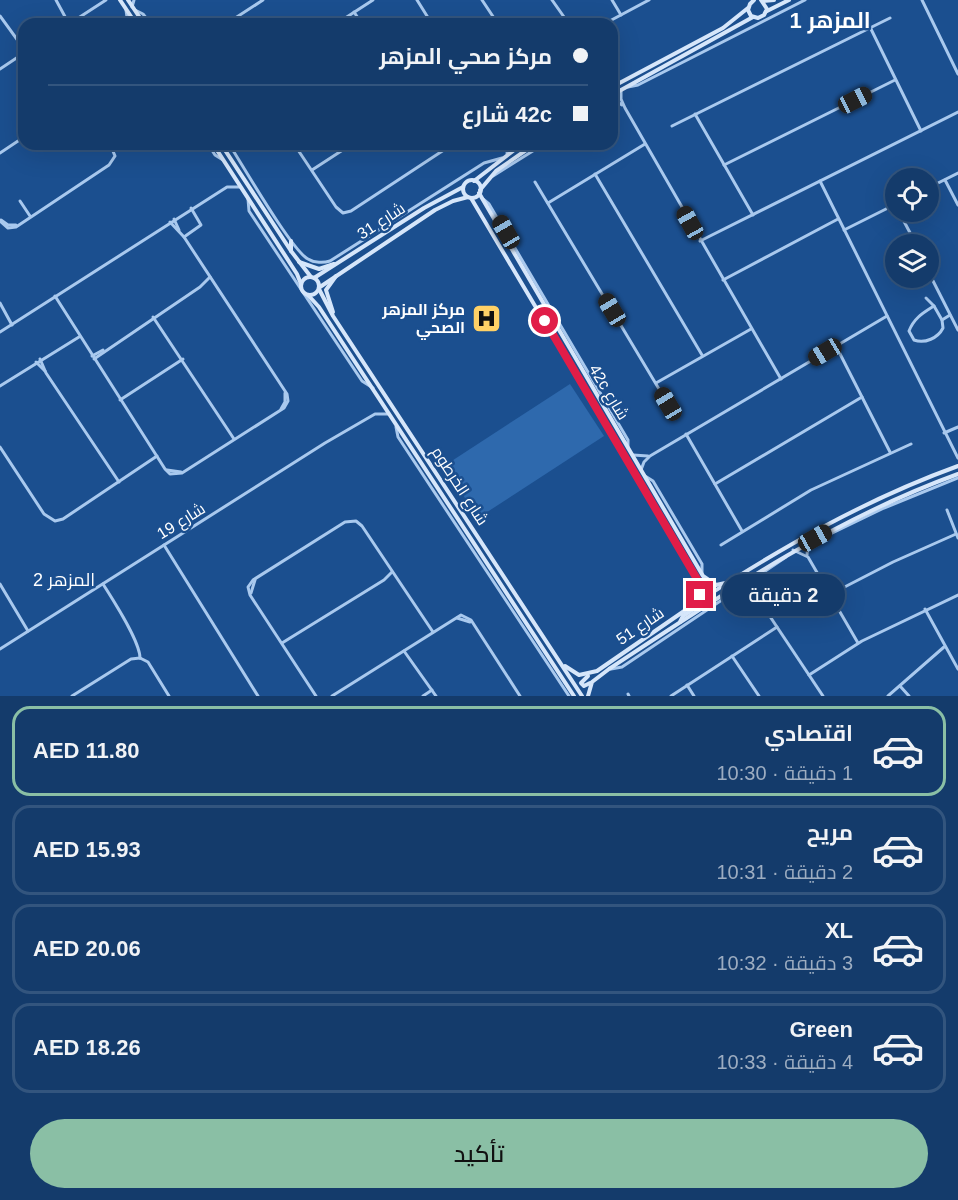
<!DOCTYPE html>
<html lang="ar">
<head>
<meta charset="utf-8">
<style>
	:root { --surface:#143b6b; --page:#214673; --text:#f1f3f6; --muted:#9dadc1; --line:#33557e; --accent:#8abfa5 }
	body { margin:0; font-family:Helvetica,Cairo,sans-serif; background:var(--page); color:var(--text); direction:rtl; height:100vh; display:flex; flex-direction:column; font-size:22px; white-space:nowrap }
	* { box-sizing:border-box; margin:0 }
	p { font-size:20px; color:var(--muted) }
	.icon { flex:none; width:33px; height:33px; fill:none; stroke:currentColor; stroke-width:2; stroke-linecap:round; stroke-linejoin:round }
	.map { position:relative; height:696px; overflow:hidden; direction:ltr }
	.sheet { display:flex; flex-direction:column; background:var(--surface); flex:1 }
	.sheet>* { flex:none }
	.banner { position:absolute; left:18px; top:18px; width:600px; height:132px; border-radius:18px; box-shadow:0 6px 24px #0002,0 0 0 2px var(--line); direction:rtl; display:grid; align-content:center; height:132px; padding:0 30px; background:var(--surface) }
	.controls { position:absolute; left:885px; top:168px; display:grid; gap:12px }
	.controls a { display:grid; place-items:center; width:54px; height:54px; border-radius:50%; background:var(--surface); box-shadow:0 6px 24px #0002,0 0 0 2px var(--line); font-size:30px }
	.end { position:absolute; width:27px; height:27px; margin:-14px; border:8px solid #e11d48; background:#fff; box-shadow:0 0 0 3px #fff }
	.from { border-radius:50% }
	.bubble { position:absolute; height:42px; border-radius:21px; background:var(--surface); box-shadow:0 6px 24px #0002,0 0 0 2px var(--line); font-size:20px; font-weight:600; line-height:42px; text-align:center; direction:rtl }
	.car { position:absolute; width:18px; height:36px; margin:-18px -9px; border-radius:8px; box-shadow:0 0 4px 2px #0007; background:linear-gradient(#222 24%,#8ab4d8 0 40%,#222 0 76%,#8ab4d8 0 86%,#222 0) }
	.banner b { display:flex; align-items:center; gap:21px; height:57px; font-size:22px }
	.banner b+b { border-top:2px solid var(--line) }
	.banner i { width:15px; height:15px; background:var(--text) }
	ul { padding:10px 0 0; list-style:none }
	li { display:flex; align-items:center; gap:18px; height:90px; margin:0 12px 9px; padding:0 18px; border:3px solid var(--line); border-radius:18px }
	li div { flex:1 }
	li b { display:block; font-size:22px }
	li em { font-style:normal; font-weight:600 }
	li.on { border-color:var(--accent) }
	li>.icon { width:54px; height:54px; stroke-width:1.5 }
	.button { display:flex; gap:12px; margin-top:auto; padding:12px 30px }
	.button a { flex:1; height:69px; border-radius:36px; background:var(--accent); color:#111; font-size:24px; font-weight:600; line-height:69px; text-align:center }
	.map>svg:first-child { display:block }
	.green { fill:#2e69ad }
	.lines { fill:none; stroke-linecap:round; stroke-linejoin:round }
	.street { stroke:#a9c9ee; stroke-width:3 }
	.secondary { stroke:#d6e6fa; stroke-width:4 }
	.route { stroke:#e11d48; stroke-width:8 }
	.labels { text-anchor:middle; dominant-baseline:central; stroke-width:5; stroke-linejoin:round; paint-order:stroke }
	.street-label { font-size:16px; fill:#fff; stroke:#1b4f8f }
	.poi-label { font-size:16px; font-weight:bold; fill:#fff; stroke:#1b4f8f; text-anchor:end }
	.neighbourhood-label { font-size:18px; fill:#fff; stroke:#1b4f8f }
	.district-label { font-size:22px; font-weight:bold; fill:#fff; stroke:#1b4f8f }
</style>
</head>
<body>
<div class="map">
<svg width="958" height="696" viewBox="0 0 958 696">
	<rect width="100%" height="100%" fill="#1b4f8f"/>
	<path class="green" d="M570,384l34,52 -126,82 -34,-52z"/>
	<g class="lines">
		<g class="street">
			<path d="M56,0l13,24"/>
			<path d="M417,0l15,24"/>
			<path d="M482,0l16,24"/>
			<path d="M552,0l17,24"/>
			<path d="M612,0l9,15"/>
			<path d="M922,0l36,74"/>
			<path d="M132,7l2,-7"/>
			<path d="M126,10l2,14"/>
			<path d="M135,10l8,4 8,10"/>
			<path d="M354,12l8,12"/>
			<path d="M0,16l24,33"/>
			<path d="M69,24l37,-24"/>
			<path d="M226,24l37,-24"/>
			<path d="M336,24l37,-24"/>
			<path d="M604,24l45,-24"/>
			<path d="M870,27l51,104"/>
			<path d="M0,69l24,-16"/>
			<path d="M628,87l10,-2 167,-85"/>
			<path d="M621,90v9l4,9 156,271"/>
			<path d="M612,98l10,7"/>
			<path d="M695,114l58,101"/>
			<path d="M672,126l218,-108"/>
			<path d="M208,144l7,11 8,5"/>
			<path d="M229,144c13,20 63,107 79,115 6,4 16,4 22,2l154,-98 18,-5"/>
			<path d="M294,144l42,63 7,6 8,-2 102,-67"/>
			<path d="M0,153l24,-16"/>
			<path d="M507,153l2,-9"/>
			<path d="M724,165l171,-85"/>
			<path d="M312,170l40,-26"/>
			<path d="M595,174l107,181"/>
			<path d="M493,176l51,-32"/>
			<path d="M945,180l13,25"/>
			<path d="M820,181l138,277"/>
			<path d="M535,182l133,222"/>
			<path d="M928,188l30,-15"/>
			<path d="M248,199l1,12 113,170 11,7"/>
			<path d="M483,199l6,5 139,236v7"/>
			<path d="M20,201l10,15"/>
			<path d="M548,203l97,-59"/>
			<path d="M899,212l17,32"/>
			<path d="M174,219l5,11"/>
			<path d="M1,220l7,5h8"/>
			<path d="M0,221l8,7 8,-1 93,-62 6,-9 -5,-12"/>
			<path d="M844,230l52,-26"/>
			<path d="M184,237l17,-12 -10,-17"/>
			<path d="M700,241l258,-129"/>
			<path d="M928,271l30,59"/>
			<path d="M723,280l115,-61"/>
			<path d="M55,296l110,173 5,5 12,-1 102,-65 4,-7 -1,-7 -103,-157 -14,-15"/>
			<path d="M926,298l8,8c-11,7 -20,12 -25,25l5,9c11,4 24,-2 29,-12l-1,-8 8,-5"/>
			<path d="M0,303l12,22"/>
			<path d="M934,306l8,14"/>
			<path d="M153,317l81,122"/>
			<path d="M0,332l227,-145h13"/>
			<path d="M836,346l54,106"/>
			<path d="M92,356l11,-6"/>
			<path d="M40,359l6,14 73,109"/>
			<path d="M94,359l106,-72 10,-10"/>
			<path d="M36,362l9,9"/>
			<path d="M656,383l95,-54"/>
			<path d="M0,386l79,-49"/>
			<path d="M120,400l63,-41"/>
			<path d="M281,409l4,-7v-9"/>
			<path d="M396,427l2,10 171,259"/>
			<path d="M944,433l14,-6"/>
			<path d="M686,434l56,97"/>
			<path d="M0,447l44,67 11,7 8,-2 94,-63"/>
			<path d="M633,455l15,1"/>
			<path d="M167,470l14,2"/>
			<path d="M641,470l3,-8 6,-6 237,-140"/>
			<path d="M645,476l8,5 49,83v10"/>
			<path d="M715,484l147,-87"/>
			<path d="M947,510l11,28"/>
			<path d="M815,538h7l62,-30 74,-30"/>
			<path d="M164,545l94,151"/>
			<path d="M721,545l90,-55 100,-46"/>
			<path d="M793,550l15,7 50,86"/>
			<path d="M807,555l1,-13"/>
			<path d="M0,584l28,47"/>
			<path d="M103,584c10,16 37,57 37,74"/>
			<path d="M251,593l4,-13"/>
			<path d="M831,594l62,-32 63,-28"/>
			<path d="M765,609l58,87"/>
			<path d="M925,609l33,60"/>
			<path d="M457,618l13,4"/>
			<path d="M282,643l102,-63 8,-8"/>
			<path d="M0,649l325,-206 50,-29h14"/>
			<path d="M404,651l32,45"/>
			<path d="M732,656l27,40"/>
			<path d="M140,658l8,4 21,34"/>
			<path d="M611,669l11,-2 164,-110"/>
			<path d="M809,675l53,-34 96,-46"/>
			<path d="M687,685l7,11"/>
			<path d="M900,686l9,10"/>
			<path d="M628,694l1,2"/>
			<path d="M72,696l59,-37 9,-1"/>
			<path d="M316,696l-66,-101 -2,-8 5,-7 92,-58 11,-1 6,5 71,106"/>
			<path d="M332,696l129,-81 10,5 49,76"/>
			<path d="M423,696l9,-6"/>
			<path d="M671,696l106,-69"/>
			<path d="M888,696l56,-49"/>
		</g>
		<g class="secondary">
			<path d="M120,0l16,24"/>
			<path d="M128,0l16,24"/>
			<path d="M754,0l-4,4 -2,6 3,6 7,2 6,-3 3,-6 -6,-9"/>
			<path d="M763,1l11,-1"/>
			<path d="M767,11l22,-11"/>
			<path d="M612,87l111,-59 25,-20"/>
			<path d="M612,95l141,-78"/>
			<path d="M213,144l84,130 4,10"/>
			<path d="M221,144l70,107 20,26"/>
			<circle cx="472" cy="189" r="9"/>
			<path d="M474,181l48,-37"/>
			<path d="M480,190l16,-19 39,-27"/>
			<path d="M479,193l224,383 13,9 14,-3"/>
			<path d="M471,198l229,386v11l-11,12"/>
			<path d="M291,251v-10"/>
			<path d="M299,262l20,7 15,-5"/>
			<circle cx="310" cy="286" r="9"/>
			<path d="M314,278l110,-70 39,-21"/>
			<path d="M320,287l115,-77 18,-9 15,-4"/>
			<path d="M319,289l14,27 249,380"/>
			<path d="M308,295l11,12 255,389"/>
			<path d="M333,312l-7,-22 10,-14"/>
			<path d="M696,603c83,-54 168,-103 262,-137"/>
			<path d="M680,622l3,-6 29,-19 1,-4 -7,-11"/>
			<path d="M565,666l14,9 18,-4 93,-64"/>
			<path d="M588,676l-7,7 3,3 6,-3"/>
			<path d="M588,696l4,-14 17,-13c112,-74 222,-149 349,-195"/>
		</g>
	</g>
	<g class="lines">
		<path class="route" d="M545,321l155,263v11"/>
	</g>
	<defs>
		<symbol id="hospital-square" viewBox="-11 -11 22 22"><rect x="-9" y="-9" width="18" height="18" rx="4" fill="#ffd166" stroke="#1b4f8f"/><path d="M-5-5h3v3.5h4V-5h3V5h-3V1.5h-4V5h-3Z" fill="#111"/></symbol>
	</defs>
	<g fill-rule="evenodd">
		<use href="#hospital-square" x="470" y="302" width="33" height="33"/>
	</g>
	<g class="labels">
		<g class="street-label">
			<text transform="translate(381 221) rotate(-33)">شارع 31</text>
			<text transform="translate(609 392) rotate(59)">42c شارع</text>
			<text transform="translate(460 486) rotate(57)">شارع الخرطوم</text>
			<text transform="translate(181 521) rotate(-32)">شارع 19</text>
			<text transform="translate(640 626) rotate(-34)">شارع 51</text>
		</g>
		<g class="poi-label">
			<text x="465" y="309">مركز المزهر<tspan x="465" dy="18">الصحي</tspan></text>
		</g>
		<g class="neighbourhood-label">
			<text x="64" y="580">المزهر 2</text>
		</g>
		<g class="district-label">
			<text x="830" y="20">المزهر 1</text>
		</g>
	</g>
</svg>
<div class="controls">
<a><svg class="icon" aria-label="locate" viewBox="0 0 24 24"><circle cx="12" cy="12" r="6"/><path d="M12 2v4M12 18v4M2 12h4M18 12h4"/></svg></a>
<a><svg class="icon" aria-label="layers" viewBox="0 0 24 24"><path d="M12 4l9 5-9 5-9-5zM3 14l9 5 9-5"/></svg></a>
</div>
<i class="end from" style="left:545px;top:321px"></i>
<i class="end" style="left:700px;top:595px"></i>
<div class="bubble" style="left:722px;top:574px;width:123px">2 دقيقة</div>
<i class="car" style="left:855px;top:100px;rotate:63deg"></i>
<i class="car" style="left:690px;top:223px;rotate:331deg"></i>
<i class="car" style="left:506px;top:232px;rotate:330deg"></i>
<i class="car" style="left:612px;top:310px;rotate:329deg"></i>
<i class="car" style="left:825px;top:352px;rotate:239deg"></i>
<i class="car" style="left:668px;top:404px;rotate:329deg"></i>
<i class="car" style="left:815px;top:538px;rotate:61deg"></i>
<div class="banner">
<b><i class="from"></i>مركز صحي المزهر</b>
<b><i></i>42c شارع</b>
</div>
</div>
<section class="sheet">
<ul>
<li class="on"><svg class="icon" aria-label="car" viewBox="0 0 24 24"><path d="M5 17H2v-5l4-1 3-4h7l3 4 3 1v5h-3M9 17h6M6 11h13"/><circle cx="7" cy="17" r="2"/><circle cx="17" cy="17" r="2"/></svg><div><b>اقتصادي</b><p>1 دقيقة · 10:30</p></div><em>AED 11.80</em></li>
<li><svg class="icon" aria-label="car" viewBox="0 0 24 24"><path d="M5 17H2v-5l4-1 3-4h7l3 4 3 1v5h-3M9 17h6M6 11h13"/><circle cx="7" cy="17" r="2"/><circle cx="17" cy="17" r="2"/></svg><div><b>مريح</b><p>2 دقيقة · 10:31</p></div><em>AED 15.93</em></li>
<li><svg class="icon" aria-label="car" viewBox="0 0 24 24"><path d="M5 17H2v-5l4-1 3-4h7l3 4 3 1v5h-3M9 17h6M6 11h13"/><circle cx="7" cy="17" r="2"/><circle cx="17" cy="17" r="2"/></svg><div><b>XL</b><p>3 دقيقة · 10:32</p></div><em>AED 20.06</em></li>
<li><svg class="icon" aria-label="car" viewBox="0 0 24 24"><path d="M5 17H2v-5l4-1 3-4h7l3 4 3 1v5h-3M9 17h6M6 11h13"/><circle cx="7" cy="17" r="2"/><circle cx="17" cy="17" r="2"/></svg><div><b>Green</b><p>4 دقيقة · 10:33</p></div><em>AED 18.26</em></li>
</ul>
<div class="button"><a>تأكيد</a></div>
</section>
</body>
</html>
